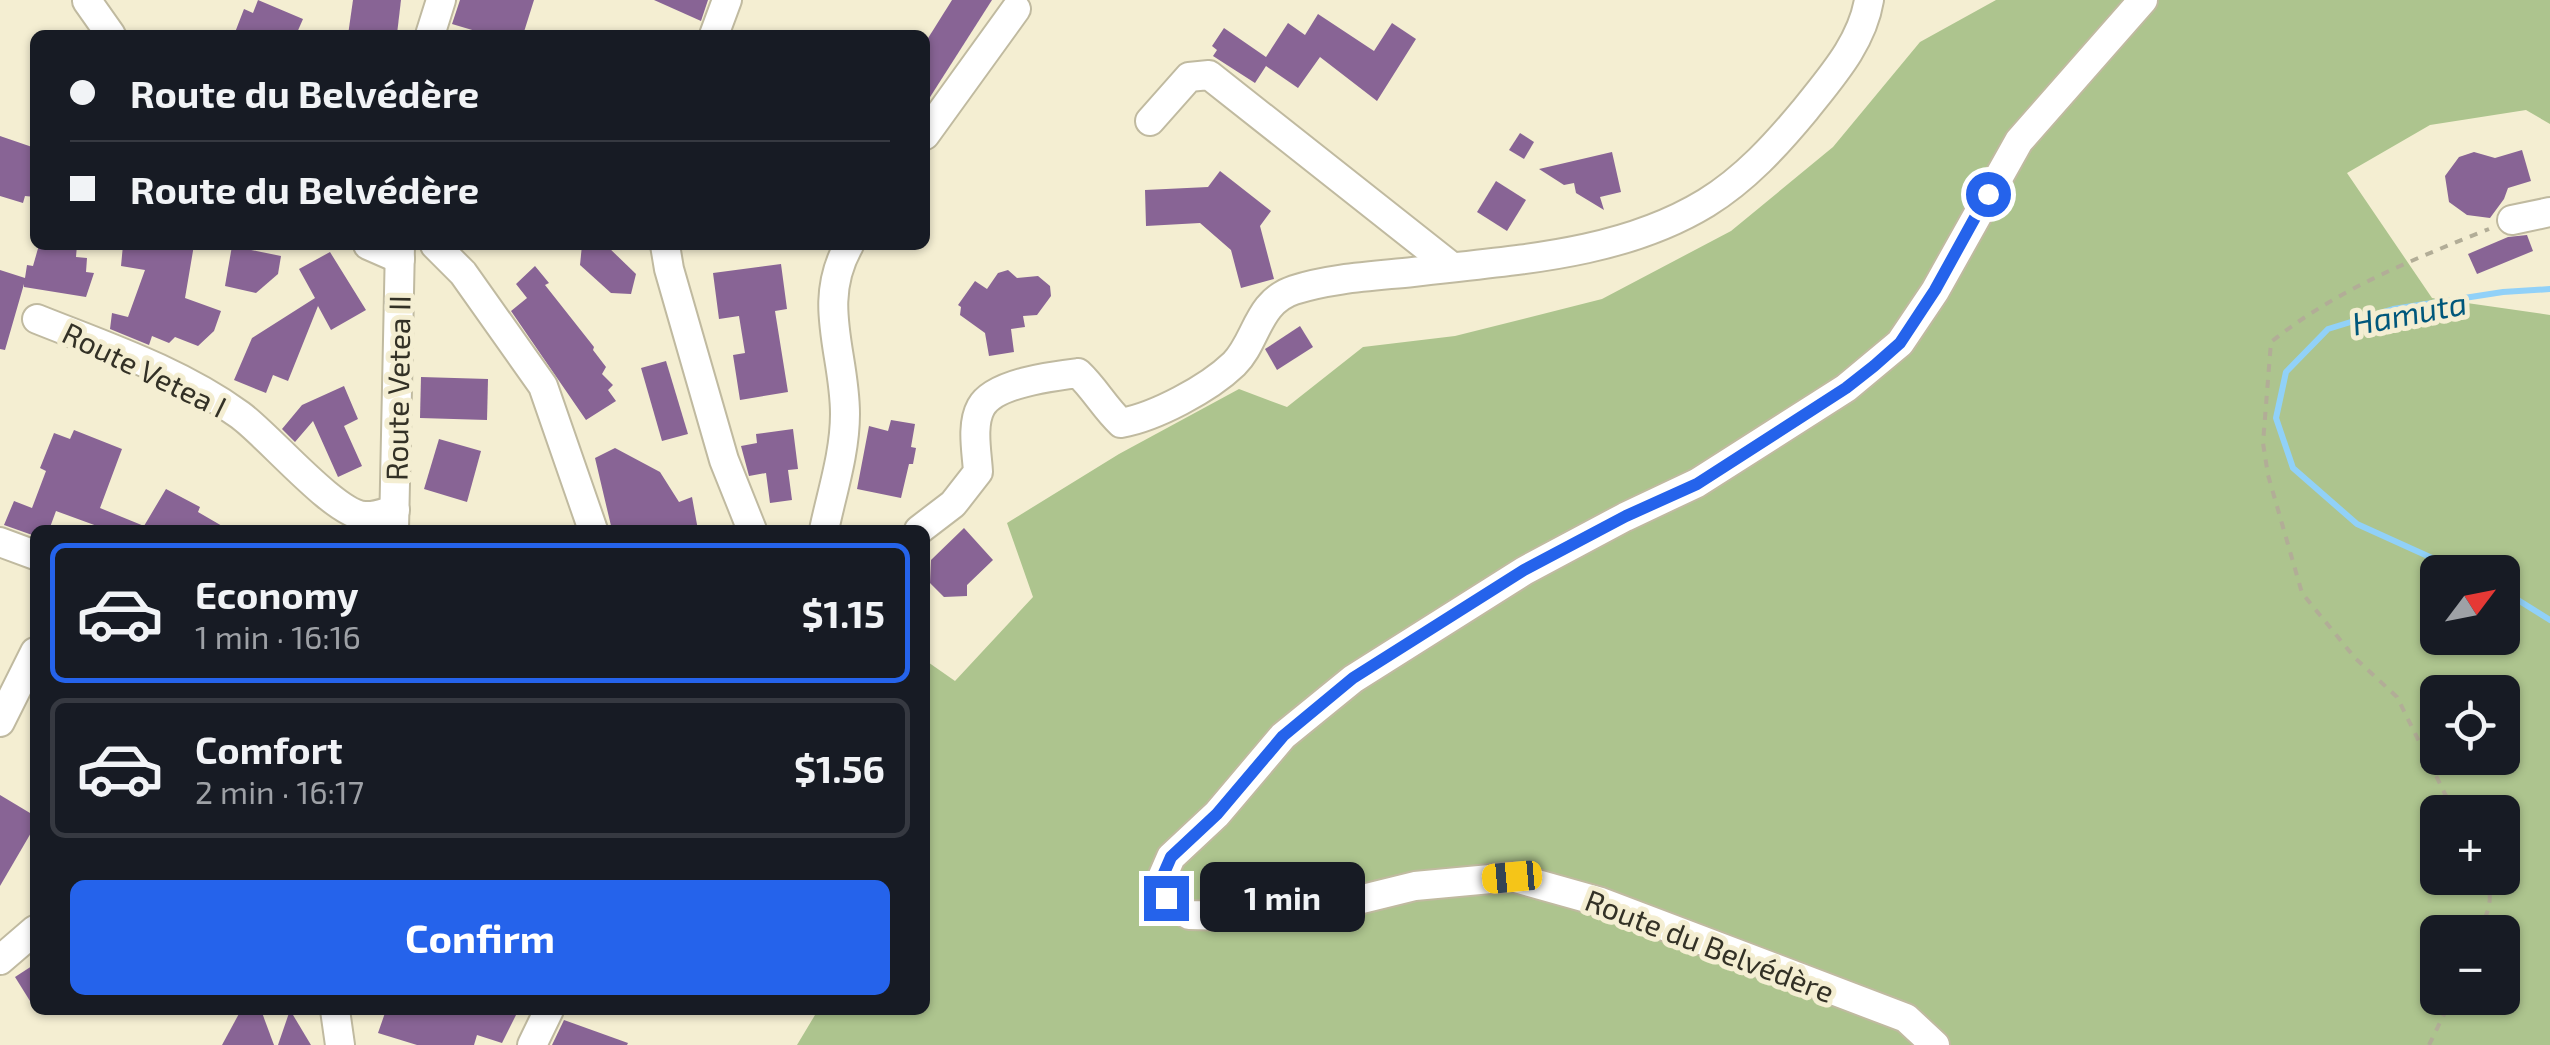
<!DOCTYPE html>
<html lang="en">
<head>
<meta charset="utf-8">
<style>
	:root { --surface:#171b24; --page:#242831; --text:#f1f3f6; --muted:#9ea1a6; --line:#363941; --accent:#2563eb }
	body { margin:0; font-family:"Exo 2",sans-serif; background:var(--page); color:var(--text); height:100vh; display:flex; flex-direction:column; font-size:38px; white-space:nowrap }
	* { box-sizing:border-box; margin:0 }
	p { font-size:32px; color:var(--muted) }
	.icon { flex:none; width:55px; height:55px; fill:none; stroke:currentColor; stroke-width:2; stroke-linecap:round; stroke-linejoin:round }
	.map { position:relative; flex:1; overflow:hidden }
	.sheet { position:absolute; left:30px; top:525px; width:900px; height:490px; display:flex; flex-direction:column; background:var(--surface); border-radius:15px; box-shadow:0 2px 8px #0004 }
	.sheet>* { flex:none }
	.guide { position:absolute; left:30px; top:30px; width:900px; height:220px; border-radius:15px; box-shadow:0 2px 8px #0004; display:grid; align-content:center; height:220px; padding:0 40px; background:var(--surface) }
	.needle { width:65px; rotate:58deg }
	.fabs { position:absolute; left:2420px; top:555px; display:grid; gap:20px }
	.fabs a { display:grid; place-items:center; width:100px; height:100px; border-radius:15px; background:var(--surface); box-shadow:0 2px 8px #0004; font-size:50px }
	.end { position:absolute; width:45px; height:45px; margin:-22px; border:12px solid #2563eb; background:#fff; box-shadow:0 0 0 5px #fff }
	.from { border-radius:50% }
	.bubble { position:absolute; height:70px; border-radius:15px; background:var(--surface); box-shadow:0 2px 8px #0004; font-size:32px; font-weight:700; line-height:70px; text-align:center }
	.car { position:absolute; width:30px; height:60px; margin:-30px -15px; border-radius:12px; box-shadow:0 0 8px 2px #0007; background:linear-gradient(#f5c518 24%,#345 0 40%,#f5c518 0 76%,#345 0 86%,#f5c518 0) }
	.guide b { display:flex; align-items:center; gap:35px; height:95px; font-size:38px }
	.guide b+b { border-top:2px solid var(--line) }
	.guide i { width:25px; height:25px; background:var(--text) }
	ul { padding:18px 0 0; list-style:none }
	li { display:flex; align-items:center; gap:30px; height:140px; margin:0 20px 15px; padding:0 20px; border:5px solid var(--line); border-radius:15px }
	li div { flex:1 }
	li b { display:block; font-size:38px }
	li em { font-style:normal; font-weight:700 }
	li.on { border-color:var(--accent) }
	li>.icon { width:90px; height:90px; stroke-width:1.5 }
	.cta { display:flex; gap:20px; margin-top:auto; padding:20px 40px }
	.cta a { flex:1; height:115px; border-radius:15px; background:var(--accent); color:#fff; font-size:40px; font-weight:700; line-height:115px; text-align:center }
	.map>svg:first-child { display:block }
	.green { fill:#adc48e; fill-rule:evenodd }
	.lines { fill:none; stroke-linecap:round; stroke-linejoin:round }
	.stream { stroke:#91d1f8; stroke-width:6 }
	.building { fill:#886495 }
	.minor-casing { stroke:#c0baa0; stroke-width:32 }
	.path { stroke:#b2ad97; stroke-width:4; stroke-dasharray:8 8; stroke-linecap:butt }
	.minor { stroke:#fff; stroke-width:28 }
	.route { stroke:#2563eb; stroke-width:12 }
	.labels { text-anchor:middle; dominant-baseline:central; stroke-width:10; stroke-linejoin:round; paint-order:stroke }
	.street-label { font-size:30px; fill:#333126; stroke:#f4eed2 }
	.water-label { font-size:32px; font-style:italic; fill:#00577b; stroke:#f4eed2 }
</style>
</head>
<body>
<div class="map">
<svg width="2550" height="1045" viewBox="0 0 2550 1045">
	<rect width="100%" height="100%" fill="#f4eed2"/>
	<path class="green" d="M1996,0h554v124l-24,-14 -96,15 -83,48 85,125 118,17v730h-1753l21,-35h107v-350l30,21 78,-84 -26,-74 112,-69 120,-65 48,18 76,-60 92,-11 147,-37 129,-68 102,-84 87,-105zM2438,572h64v66h-64zM2438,692h64v66h-64zM2438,812h64v66h-64zM2438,932h64v66h-64z"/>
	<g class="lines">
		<g class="stream">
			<path d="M2463,572l-106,-48 -64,-56 -17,-50 10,-46 42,-43 65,-20 110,-17 47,-3"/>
			<path d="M2502,590l48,30"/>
		</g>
	</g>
	<g class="building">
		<path d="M258,0l45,19 -7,16h-62l10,-26 9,4z"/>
		<path d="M353,0h48l-4,34 -49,1z"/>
		<path d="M460,0h74l-11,35 -17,-5 -1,5h-16l-37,-11z"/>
		<path d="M654,0h54l-7,21z"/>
		<path d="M952,0h40l-67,105v-62z"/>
		<path d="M1318,14l56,37 18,-28 24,16 -39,62 -57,-44 -22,31 -32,-22 -11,17 -42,-27 4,-6 -5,-4 12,-18 42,29 22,-34 17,12z"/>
		<path d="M1520,133l14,9 -10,17 -15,-9z"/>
		<path d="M0,136l35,12v49l-10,-1 -2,7 -23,-7z"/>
		<path d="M2522,150l9,31 -23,7 -4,11 -14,19 -23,-3 -18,-13 -4,-26 14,-19 15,-5 21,6z"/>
		<path d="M1612,152l9,40 -21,5 4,13 -28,-17 -2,-10 -10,2 -25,-16z"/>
		<path d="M1220,171l51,40 -11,15 14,53 -33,9 -10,-38 -31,-27 -54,3 -1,-36 63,-3z"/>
		<path d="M1496,181l30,19 -19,31 -30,-19z"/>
		<path d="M2527,235l6,16 -56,23 -9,-20 40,-17z"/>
		<path d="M39,245h38l-1,12 11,1 -1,14 8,1 -8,24 -62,-10v-3l-19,66 -5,-1v-79l25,8 2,-13 6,1z"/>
		<path d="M123,245h71l-9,53 36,13 -7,20 -16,15 -23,-9 -6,6 -17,-7 -3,9 -39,-16 2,-16 16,4 17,-47 -24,-4z"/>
		<path d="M582,245h24l30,29 -5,20 -20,-1 -31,-28z"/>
		<path d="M232,246l49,10 -3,18 -22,19 -31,-7z"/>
		<path d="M330,252l36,58 -35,20 -13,-24 -30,75 -15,-6 -7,18 -32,-13 18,-42 63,-40 -16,-29z"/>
		<path d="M781,264l6,45 -12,2 13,81 -48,8 -7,-45 12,-2 -6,-37 -20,3 -6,-46z"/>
		<path d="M535,266l14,17 -4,2 49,62 -1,3 13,17 -4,7 11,11 -5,5 8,11 -30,19 -75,-109 16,-13 -11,-14z"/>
		<path d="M1008,270l9,8 21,-2 12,10 1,10 -14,19 -14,1 2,11 -14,2 3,23 -25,4 -4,-23 -25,-18 1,-8 -3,-2 17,-24 12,8 11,-16z"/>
		<path d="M1300,326l13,21 -36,23 -12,-21z"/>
		<path d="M666,361l22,73 -26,7 -21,-73z"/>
		<path d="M421,377l67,2 -1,41 -67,-2z"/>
		<path d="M344,386l14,33 -14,7 18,40 -24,11 -25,-56 -18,21 -13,-13 20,-24z"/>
		<path d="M891,420l24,4 -4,23 5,1 -3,16h-4l-8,34 -44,-9 12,-63 19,5z"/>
		<path d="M793,429l5,40 -10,1 4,30 -22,3 -4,-30 -17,3 -8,-30 16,-3 -1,-9z"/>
		<path d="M74,430l48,19 -22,59 44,18 22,-37 34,18 -2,5 31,18h-121l-52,-19 -7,19h-14v6l-31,-11 10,-24 18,7 14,-37 -6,-3 14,-35 16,6z"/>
		<path d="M439,439l42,12 -14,51 -43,-13z"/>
		<path d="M615,448l45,24 19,30 13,-5 6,33h-86l-17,-72z"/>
		<path d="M964,528l29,32 -26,25v11l-23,1 -14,-14 1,-23z"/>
		<path d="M0,795l35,21v10l-35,60z"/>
		<path d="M35,964v45l-20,-32z"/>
		<path d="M241,1010h20l13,35h-52z"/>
		<path d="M290,1010l21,35h-33z"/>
		<path d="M386,1010h120l10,5 -14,28 -25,-8 -3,10h-57l-39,-12z"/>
		<path d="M564,1020l64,23 -1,2h-75z"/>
	</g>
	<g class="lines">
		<defs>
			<g id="minor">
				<path d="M87,1l24,34"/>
				<path d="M430,35l11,-35"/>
				<path d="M714,35l13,-35"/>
				<path d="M1150,121l39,-44 20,-2 243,192"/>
				<path d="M925,135l91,-126"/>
				<path d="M2512,220l38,-8"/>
				<path d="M368,245l32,14"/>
				<path d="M435,245l28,28 80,113 50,144"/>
				<path d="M665,245l4,24 55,191 28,70"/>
				<path d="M37,319c70,28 142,52 203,96 29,21 95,100 125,101 10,1 21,-4 30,-6"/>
				<path d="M394,530l6,-285"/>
				<path d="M824,530c8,-38 21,-77 21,-116 0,-61 -29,-111 4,-169"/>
				<path d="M919,530l34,-26 25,-32c-1,-19 -7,-47 3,-65 13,-24 72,-31 97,-34 17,16 26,34 43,50 34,-6 87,-34 113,-59 23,-23 23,-62 60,-74 37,-12 81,-14 119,-18 99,-12 206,-16 293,-69 39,-24 70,-58 99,-93 26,-33 57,-67 64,-110"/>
				<path d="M0,542l35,13"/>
				<path d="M0,722l35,-70"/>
				<path d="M0,960l35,-30"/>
				<path d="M335,1010l5,35"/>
				<path d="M532,1045l17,-35"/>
				<path d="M1935,1045l-29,-27 -305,-116 -89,-25 -97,9 -77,19 -110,11 -39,-1 -23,-17 -5,-18 10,-23 46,-43 66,-78 70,-57 171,-108 101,-54 72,-34 149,-95 54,-45 35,-52 84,-150 124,-141"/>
			</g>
		</defs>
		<use href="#minor" class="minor-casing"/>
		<g class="path">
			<path d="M2454,812l-57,-115 -42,-39 -53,-65 -34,-118 -5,-32 8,-101c66,-53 141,-82 218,-113"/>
			<path d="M2477,932c11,-17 18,-34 8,-54"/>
			<path d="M2429,1045l23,-47"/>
		</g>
		<use href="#minor" class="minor"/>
	</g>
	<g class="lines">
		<path class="route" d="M1166,898l-5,-18 10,-23 46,-43 66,-78 70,-58 171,-108 102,-54 71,-32 149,-96 28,-22 26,-23 35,-53 53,-96"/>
	</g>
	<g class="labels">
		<g class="street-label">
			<text transform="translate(145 369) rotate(26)">Route Vetea I</text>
			<text transform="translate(397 388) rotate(-89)">Route Vetea II</text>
			<text transform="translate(1710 945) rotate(21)">Route du Belvédère</text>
		</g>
		<g class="water-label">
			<text transform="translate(2409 312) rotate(-11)">Hamuta</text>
		</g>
	</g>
</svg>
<div class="fabs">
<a><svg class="needle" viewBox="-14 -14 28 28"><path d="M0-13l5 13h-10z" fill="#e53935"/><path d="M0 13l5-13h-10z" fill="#9ea1a6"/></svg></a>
<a><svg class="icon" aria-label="locate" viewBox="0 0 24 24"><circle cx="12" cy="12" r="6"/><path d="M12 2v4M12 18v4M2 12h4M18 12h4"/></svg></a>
<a>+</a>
<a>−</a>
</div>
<i class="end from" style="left:1988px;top:194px"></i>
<i class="end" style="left:1166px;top:898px"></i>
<div class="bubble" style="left:1200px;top:862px;width:165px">1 min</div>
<i class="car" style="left:1512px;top:877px;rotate:265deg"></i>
<div class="guide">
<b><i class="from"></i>Route du Belvédère</b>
<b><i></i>Route du Belvédère</b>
</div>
<section class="sheet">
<ul>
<li class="on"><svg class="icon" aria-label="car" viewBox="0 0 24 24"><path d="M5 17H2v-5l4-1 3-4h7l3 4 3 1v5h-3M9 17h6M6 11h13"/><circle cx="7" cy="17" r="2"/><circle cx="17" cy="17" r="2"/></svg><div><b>Economy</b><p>1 min · 16:16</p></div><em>$1.15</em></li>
<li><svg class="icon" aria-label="car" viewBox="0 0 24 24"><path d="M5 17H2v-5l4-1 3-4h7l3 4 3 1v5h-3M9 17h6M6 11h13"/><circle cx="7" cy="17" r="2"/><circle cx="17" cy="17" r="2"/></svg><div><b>Comfort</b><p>2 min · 16:17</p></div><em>$1.56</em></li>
</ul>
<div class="cta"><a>Confirm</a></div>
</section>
</div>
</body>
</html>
